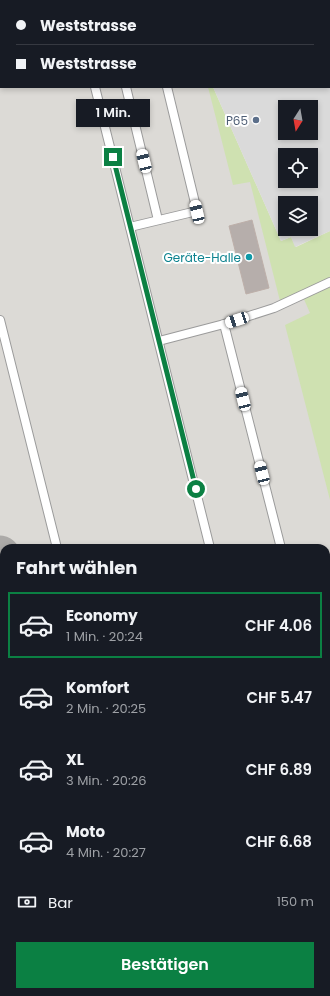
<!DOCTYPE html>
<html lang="de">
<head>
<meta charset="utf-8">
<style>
	:root { --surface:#171b24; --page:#242831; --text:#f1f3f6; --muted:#9ea1a6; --line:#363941; --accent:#0b8043 }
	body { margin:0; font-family:Poppins,sans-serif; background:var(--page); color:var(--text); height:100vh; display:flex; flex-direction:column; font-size:15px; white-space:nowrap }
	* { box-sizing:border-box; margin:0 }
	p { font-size:13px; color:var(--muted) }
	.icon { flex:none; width:22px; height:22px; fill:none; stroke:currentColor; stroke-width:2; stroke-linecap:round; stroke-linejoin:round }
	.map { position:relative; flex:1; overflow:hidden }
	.drawer { position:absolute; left:0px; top:544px; width:330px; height:452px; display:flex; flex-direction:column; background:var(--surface); border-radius:12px 12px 0 0; box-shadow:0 2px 6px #0003 }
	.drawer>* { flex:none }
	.banner { position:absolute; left:0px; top:0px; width:330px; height:88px; box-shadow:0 2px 6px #0003; display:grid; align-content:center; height:88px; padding:0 16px; background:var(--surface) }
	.needle { width:26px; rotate:191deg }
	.fabs { position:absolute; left:278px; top:100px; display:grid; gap:8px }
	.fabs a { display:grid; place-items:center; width:40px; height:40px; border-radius:0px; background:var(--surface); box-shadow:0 2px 6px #0003; font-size:20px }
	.end { position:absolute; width:18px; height:18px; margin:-9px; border:5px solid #0b8043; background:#fff; box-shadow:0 0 0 2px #fff }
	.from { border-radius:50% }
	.bubble { position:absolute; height:28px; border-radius:0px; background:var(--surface); box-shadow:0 2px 6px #0003; font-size:13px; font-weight:600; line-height:28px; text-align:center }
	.car { position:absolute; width:12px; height:24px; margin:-12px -6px; border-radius:5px; box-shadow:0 0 3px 1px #0007; background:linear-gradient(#fff 24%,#345 0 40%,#fff 0 76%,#345 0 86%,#fff 0) }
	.banner b { display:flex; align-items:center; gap:14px; height:38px; font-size:15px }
	.banner b+b { border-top:1px solid var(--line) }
	.banner i { width:10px; height:10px; background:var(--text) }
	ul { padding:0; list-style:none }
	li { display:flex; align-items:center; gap:12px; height:66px; margin:0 8px 6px; padding:0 8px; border:2px solid transparent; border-radius:0px }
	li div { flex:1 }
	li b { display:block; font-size:15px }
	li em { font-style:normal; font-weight:600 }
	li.active { border-color:var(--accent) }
	li>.icon { width:36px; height:36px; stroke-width:1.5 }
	h2 { padding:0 16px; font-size:18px; line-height:48px }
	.pay { display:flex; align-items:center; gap:10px; height:44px; padding:0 16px; font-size:15px }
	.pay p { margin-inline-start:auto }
	.action { display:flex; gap:8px; margin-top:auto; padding:8px 16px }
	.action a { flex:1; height:46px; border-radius:0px; background:var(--accent); color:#fff; font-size:16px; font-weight:600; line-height:46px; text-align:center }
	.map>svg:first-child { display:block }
	.airport { fill:#dcdad6; fill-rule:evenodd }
	.grass { fill:#cfe1b1 }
	.parking { fill:#dadada; fill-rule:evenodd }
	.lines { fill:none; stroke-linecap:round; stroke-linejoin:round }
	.taxiway { stroke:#acaaa8; stroke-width:41 }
	.building { fill:#b6aeab; stroke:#bdafa9 }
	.service-casing { stroke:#9b9b9b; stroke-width:10 }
	.service { stroke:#fff; stroke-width:8 }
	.route { stroke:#0b8043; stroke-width:5 }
	.service-dot { fill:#5c6f8a; stroke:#fff; stroke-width:1.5 }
	.culture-dot { fill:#0f9aa8; stroke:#fff; stroke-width:1.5 }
	.labels { text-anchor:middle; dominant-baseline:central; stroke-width:4; stroke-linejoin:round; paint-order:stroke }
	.service-label { font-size:12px; fill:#4e5e75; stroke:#fff; text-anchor:end }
	.culture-label { font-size:12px; fill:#0d838f; stroke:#fff; text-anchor:end }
</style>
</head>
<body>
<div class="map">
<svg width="330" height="996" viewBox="0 0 330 996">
	<rect width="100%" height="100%" fill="#ede9e5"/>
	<path class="airport" d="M0,0h174l-173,1v86h210l79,178 40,-17v748h-330zM4,548h322v444h-322z"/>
	<g class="grass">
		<path d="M208,87h5l68,154 10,-4 5,10 34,-16v47l-50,23 -30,-119 -17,3z"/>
		<path d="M330,285v215l-45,-175 25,-12 -7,-16z"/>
		<path d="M172,992h102l1,4h-102z"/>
	</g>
	<path class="parking" d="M191,0h139v231l-35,16 -4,-10 -10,4 -68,-154h116v-86zM285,107h26v26h-26zM285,155h26v26h-26zM285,203h26v26h-26z"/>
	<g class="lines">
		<g class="taxiway">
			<path d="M0,556l4,16"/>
			<path d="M0,642l4,-10"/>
			<path d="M0,746l4,3"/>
			<path d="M142,992l2,4"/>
		</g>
	</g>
	<path class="building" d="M252,220l17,68 -23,6 -17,-68z"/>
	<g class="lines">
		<defs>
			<g id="service">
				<path d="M71,1l3,-1"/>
				<path d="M0,29h1"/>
				<path d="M95,87l115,461"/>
				<path d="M126,87l32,133"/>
				<path d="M130,227l67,-16 -30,-124"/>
				<path d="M0,320l57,228"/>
				<path d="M224,324l57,224"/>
				<path d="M159,341l65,-17 50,-16 56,-26"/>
				<path d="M326,664l4,9"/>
				<path d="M326,741l4,-2"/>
				<path d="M326,797l4,-2"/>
				<path d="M0,919l4,7"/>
				<path d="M0,957l4,-2"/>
				<path d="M27,992l1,4"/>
				<path d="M282,992l1,4"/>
			</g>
		</defs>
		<use href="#service" class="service-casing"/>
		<use href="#service" class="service"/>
	</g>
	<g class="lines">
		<path class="route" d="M113,157l83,332"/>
	</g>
	<circle class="service-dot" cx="256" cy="120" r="4"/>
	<circle class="culture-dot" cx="249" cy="257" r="4"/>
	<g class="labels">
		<g class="service-label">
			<text x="248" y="120">P65</text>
		</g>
		<g class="culture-label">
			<text x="241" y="257">Geräte-Halle</text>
		</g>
	</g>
</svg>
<div class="fabs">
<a><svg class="needle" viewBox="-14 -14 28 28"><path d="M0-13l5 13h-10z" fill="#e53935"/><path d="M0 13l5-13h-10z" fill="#9ea1a6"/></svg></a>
<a><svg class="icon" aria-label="locate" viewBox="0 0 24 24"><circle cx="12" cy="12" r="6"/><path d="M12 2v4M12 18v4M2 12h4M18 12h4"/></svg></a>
<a><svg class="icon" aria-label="layers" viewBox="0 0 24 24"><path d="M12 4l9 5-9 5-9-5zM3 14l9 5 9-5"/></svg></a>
</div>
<i class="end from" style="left:196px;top:489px"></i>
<i class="end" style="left:113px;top:157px"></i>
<div class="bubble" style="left:76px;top:99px;width:74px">1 Min.</div>
<i class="car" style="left:144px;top:161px;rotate:346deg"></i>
<i class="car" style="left:197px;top:212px;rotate:347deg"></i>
<i class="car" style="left:237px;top:320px;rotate:252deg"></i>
<i class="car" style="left:243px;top:399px;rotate:346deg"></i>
<i class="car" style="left:262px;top:473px;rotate:346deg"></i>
<div class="banner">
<b><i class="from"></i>Weststrasse</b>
<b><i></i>Weststrasse</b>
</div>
<section class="drawer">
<h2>Fahrt wählen</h2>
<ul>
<li class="active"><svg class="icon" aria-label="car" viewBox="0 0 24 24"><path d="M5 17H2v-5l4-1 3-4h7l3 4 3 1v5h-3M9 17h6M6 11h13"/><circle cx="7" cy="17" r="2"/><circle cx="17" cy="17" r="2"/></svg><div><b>Economy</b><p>1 Min. · 20:24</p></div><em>CHF 4.06</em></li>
<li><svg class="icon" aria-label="car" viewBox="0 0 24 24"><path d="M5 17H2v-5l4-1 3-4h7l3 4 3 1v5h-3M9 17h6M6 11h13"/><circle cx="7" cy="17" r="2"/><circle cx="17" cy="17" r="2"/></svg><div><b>Komfort</b><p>2 Min. · 20:25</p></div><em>CHF 5.47</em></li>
<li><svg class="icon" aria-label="car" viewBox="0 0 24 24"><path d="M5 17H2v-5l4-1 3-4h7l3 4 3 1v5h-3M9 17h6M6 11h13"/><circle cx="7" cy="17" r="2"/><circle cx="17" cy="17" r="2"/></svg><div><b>XL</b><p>3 Min. · 20:26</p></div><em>CHF 6.89</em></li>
<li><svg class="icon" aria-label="car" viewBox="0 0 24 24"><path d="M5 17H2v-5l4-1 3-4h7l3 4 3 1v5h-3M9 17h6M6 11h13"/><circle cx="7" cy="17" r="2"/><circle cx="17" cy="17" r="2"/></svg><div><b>Moto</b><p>4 Min. · 20:27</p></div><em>CHF 6.68</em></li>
</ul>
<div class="pay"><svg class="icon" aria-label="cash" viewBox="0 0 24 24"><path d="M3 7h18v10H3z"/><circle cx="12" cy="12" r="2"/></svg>Bar<p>150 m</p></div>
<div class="action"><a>Bestätigen</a></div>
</section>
</div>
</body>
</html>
